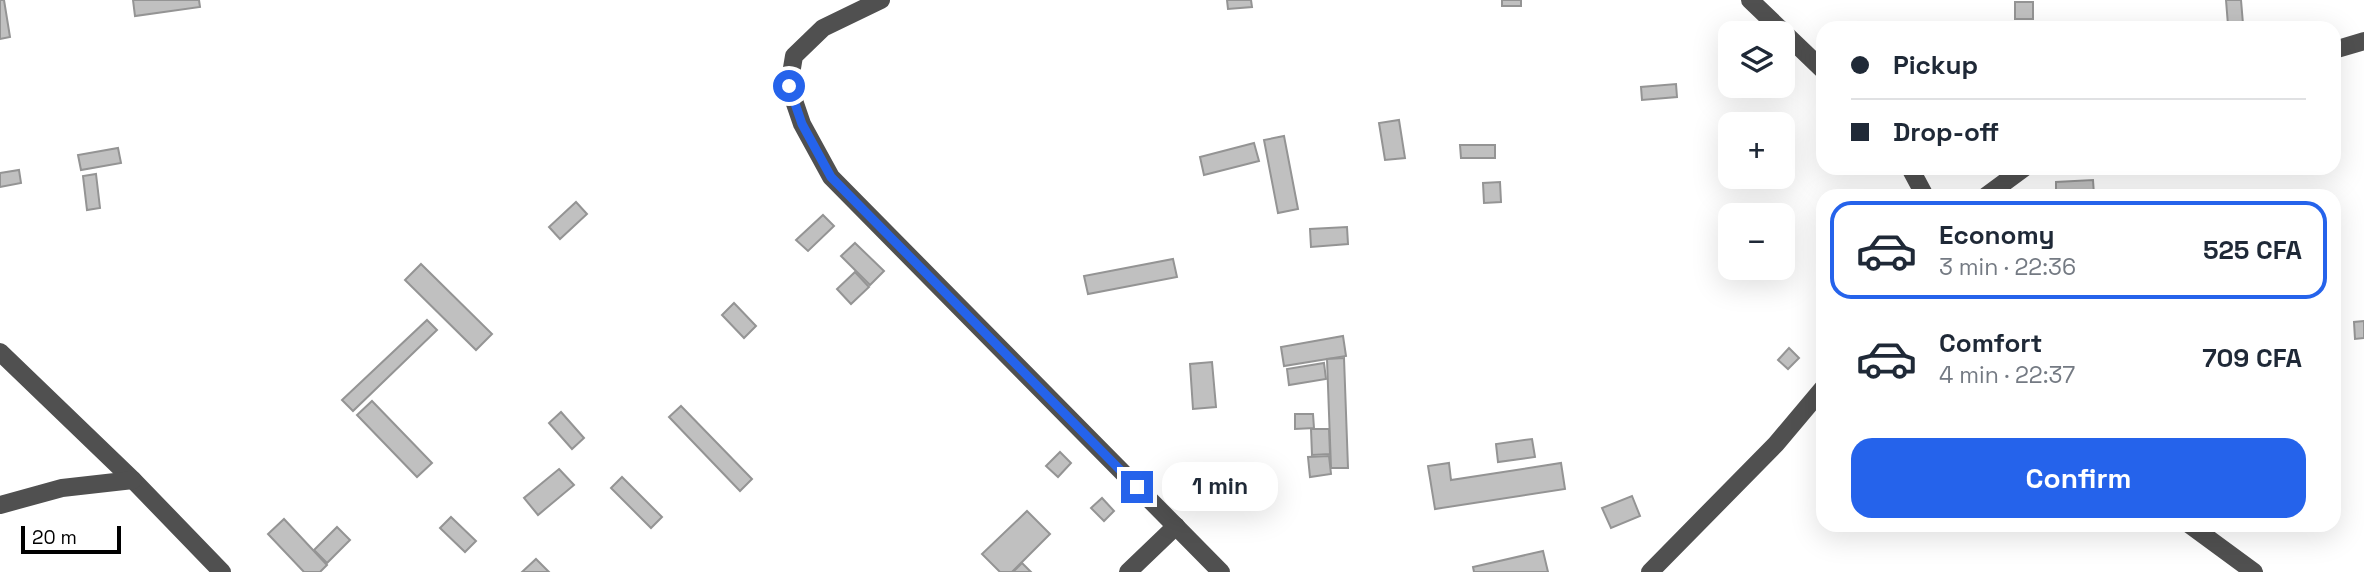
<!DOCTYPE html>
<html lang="en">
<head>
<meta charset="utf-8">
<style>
	:root { --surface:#fff; --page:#f6f6f7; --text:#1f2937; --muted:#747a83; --line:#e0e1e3; --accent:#2563eb }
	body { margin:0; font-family:"Space Grotesk",sans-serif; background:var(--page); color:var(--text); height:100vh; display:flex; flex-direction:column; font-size:26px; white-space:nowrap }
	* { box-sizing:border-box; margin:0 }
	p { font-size:23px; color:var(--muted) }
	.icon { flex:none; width:38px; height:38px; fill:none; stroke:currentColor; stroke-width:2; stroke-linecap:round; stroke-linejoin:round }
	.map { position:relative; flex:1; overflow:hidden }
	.sheet { position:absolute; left:1816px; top:189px; width:525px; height:343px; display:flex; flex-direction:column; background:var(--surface); border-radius:21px; box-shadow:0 7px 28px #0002 }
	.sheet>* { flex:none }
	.banner { position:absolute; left:1816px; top:21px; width:525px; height:154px; border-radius:21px; box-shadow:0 7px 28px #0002; display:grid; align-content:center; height:154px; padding:0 35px; background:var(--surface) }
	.tools { position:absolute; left:1718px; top:21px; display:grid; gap:14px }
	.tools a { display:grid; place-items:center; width:77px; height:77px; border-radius:14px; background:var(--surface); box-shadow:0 7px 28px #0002; font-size:35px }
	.scale { position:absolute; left:21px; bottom:18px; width:100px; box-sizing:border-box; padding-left:7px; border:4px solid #000; border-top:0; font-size:19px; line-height:24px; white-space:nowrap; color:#000; -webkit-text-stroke:5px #fff; paint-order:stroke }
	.end { position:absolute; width:32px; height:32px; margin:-16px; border:9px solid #2563eb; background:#fff; box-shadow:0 0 0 4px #fff }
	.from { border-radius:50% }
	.bubble { position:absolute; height:49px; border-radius:21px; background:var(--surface); box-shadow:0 7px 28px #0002; font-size:23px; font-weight:700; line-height:49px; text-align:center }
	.banner b { display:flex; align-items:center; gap:24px; height:66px; font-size:26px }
	.banner b+b { border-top:2px solid var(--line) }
	.banner i { width:18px; height:18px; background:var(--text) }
	ul { padding:12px 0 0; list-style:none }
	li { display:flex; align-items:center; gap:21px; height:98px; margin:0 14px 10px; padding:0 21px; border:4px solid transparent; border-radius:21px }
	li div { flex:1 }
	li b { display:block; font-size:26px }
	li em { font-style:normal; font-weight:700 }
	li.active { border-color:var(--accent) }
	li>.icon { width:63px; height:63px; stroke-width:1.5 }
	.action { display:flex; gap:14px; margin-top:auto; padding:14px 35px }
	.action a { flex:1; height:80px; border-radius:21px; background:var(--accent); color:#fff; font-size:28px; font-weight:700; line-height:80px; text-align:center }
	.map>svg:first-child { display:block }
	.building { fill:#c0c0c0; stroke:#949494; stroke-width:2 }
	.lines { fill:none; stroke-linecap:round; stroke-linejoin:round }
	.minor { stroke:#505050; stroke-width:18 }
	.route { stroke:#2563eb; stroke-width:9 }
</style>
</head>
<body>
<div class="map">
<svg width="2364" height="572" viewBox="0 0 2364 572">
	<rect width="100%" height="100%" fill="#fff"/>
	<g class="building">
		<path d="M0,0h4l6,37 -10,2z"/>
		<path d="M133,0h66l1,7 -65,9z"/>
		<path d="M1227,0h24l1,7 -24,2z"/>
		<rect x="1502" y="0" width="19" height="6"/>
		<path d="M2226,0h15l2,24 -15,1z"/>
		<rect x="2015" y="2" width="18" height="17"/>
		<path d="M1676,84l1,13 -35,3 -1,-13z"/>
		<path d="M1399,120l6,38 -20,2 -6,-37z"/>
		<path d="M1284,136l14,73 -20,4 -14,-73z"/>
		<path d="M1254,143l5,18 -55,14 -4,-18z"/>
		<path d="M1460,145h35v13h-34z"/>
		<path d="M118,148l3,15 -40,7 -3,-15z"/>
		<path d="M19,170l2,13 -21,4v-14z"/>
		<path d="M96,174l4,34 -13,2 -4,-34z"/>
		<path d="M2093,180l1,15 -38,1v-14z"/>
		<path d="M1500,182l1,20 -17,1 -1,-20z"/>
		<path d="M576,202l11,12 -27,25 -11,-12z"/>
		<path d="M823,215l11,11 -26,25 -12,-11z"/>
		<path d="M1347,227l1,17 -37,3 -1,-18z"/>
		<path d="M855,243l29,28 -14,14 -29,-29z"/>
		<path d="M1173,259l4,18 -89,17 -4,-18z"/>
		<path d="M421,264l71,70 -16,16 -71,-70z"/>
		<path d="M855,272l14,15 -18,17 -14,-15z"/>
		<path d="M734,303l22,23 -12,12 -22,-23z"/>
		<path d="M427,320l10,10 -84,81 -11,-11z"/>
		<path d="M2364,321v17l-9,1 -1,-17z"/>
		<path d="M1343,336l3,20 -62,10 -3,-19z"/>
		<path d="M1789,348l10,10 -11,11 -10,-9z"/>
		<path d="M1344,358l4,110h-17l-4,-109z"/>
		<path d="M1212,362l4,45 -23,2 -3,-45z"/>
		<path d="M1324,363l2,16 -37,6 -2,-16z"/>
		<path d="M372,401l60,62 -15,14 -60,-62z"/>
		<path d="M681,406l71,73 -12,12 -71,-74z"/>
		<path d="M561,412l23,26 -12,11 -23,-26z"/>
		<path d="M1295,414h18l1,14 -19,1z"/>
		<path d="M1311,429h18l1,25 -18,1z"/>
		<path d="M1532,439l3,18 -37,5 -2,-18z"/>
		<path d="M1060,452l11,11 -13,14 -12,-11z"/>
		<path d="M1329,456l2,18 -21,3 -2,-20z"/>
		<path d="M1449,463l2,17 110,-17 4,26 -130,20 -7,-43z"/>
		<path d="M559,469l15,16 -36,30 -14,-17z"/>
		<path d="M622,477l40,40 -11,11 -40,-40z"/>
		<path d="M1632,496l8,20 -29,12 -9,-20z"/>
		<path d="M1102,498l12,13 -10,10 -13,-13z"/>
		<path d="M1027,511l23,23 -38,38h-12l-18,-18z"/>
		<path d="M451,517l25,24 -11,11 -25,-24z"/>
		<path d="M284,519l43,46 -7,7h-16l-36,-38z"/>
		<path d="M337,527l13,13 -23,23 -13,-13z"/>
		<path d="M1543,551l5,21h-74l-1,-5z"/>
		<path d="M536,559l13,13h-27z"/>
		<path d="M1022,563l9,9h-18z"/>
	</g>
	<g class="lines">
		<g class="minor">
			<path d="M881,0l-58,28 -29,28 -5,30 13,38 29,53 390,395"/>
			<path d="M1750,0l74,71"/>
			<path d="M2334,50l30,-9"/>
			<path d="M1910,168l15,28"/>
			<path d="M1986,196l38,-28"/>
			<path d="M0,352l133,128 89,92"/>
			<path d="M0,505l62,-17 71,-8"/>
			<path d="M2190,525l64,47"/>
			<path d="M1128,572l48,-46"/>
			<path d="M1650,572l126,-128 48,-57"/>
		</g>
	</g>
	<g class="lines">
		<path class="route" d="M789,86l13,38 29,53 306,310"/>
	</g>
</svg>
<div class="tools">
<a><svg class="icon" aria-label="layers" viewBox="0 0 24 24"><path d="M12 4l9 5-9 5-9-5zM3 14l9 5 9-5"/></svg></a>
<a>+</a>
<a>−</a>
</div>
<div class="scale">20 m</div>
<i class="end from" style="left:789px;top:86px"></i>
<i class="end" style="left:1137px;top:487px"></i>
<div class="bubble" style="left:1162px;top:462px;width:116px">1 min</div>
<div class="banner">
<b><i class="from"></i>Pickup</b>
<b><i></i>Drop-off</b>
</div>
<section class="sheet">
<ul>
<li class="active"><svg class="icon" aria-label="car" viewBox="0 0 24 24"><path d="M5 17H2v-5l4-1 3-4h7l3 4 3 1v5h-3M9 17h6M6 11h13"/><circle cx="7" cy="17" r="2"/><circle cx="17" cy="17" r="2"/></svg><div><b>Economy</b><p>3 min · 22:36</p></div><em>525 CFA</em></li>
<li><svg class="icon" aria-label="car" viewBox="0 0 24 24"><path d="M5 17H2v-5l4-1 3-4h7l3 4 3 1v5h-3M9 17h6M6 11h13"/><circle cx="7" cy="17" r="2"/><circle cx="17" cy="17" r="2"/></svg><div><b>Comfort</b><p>4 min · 22:37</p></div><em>709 CFA</em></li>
</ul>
<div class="action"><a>Confirm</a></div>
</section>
</div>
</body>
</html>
